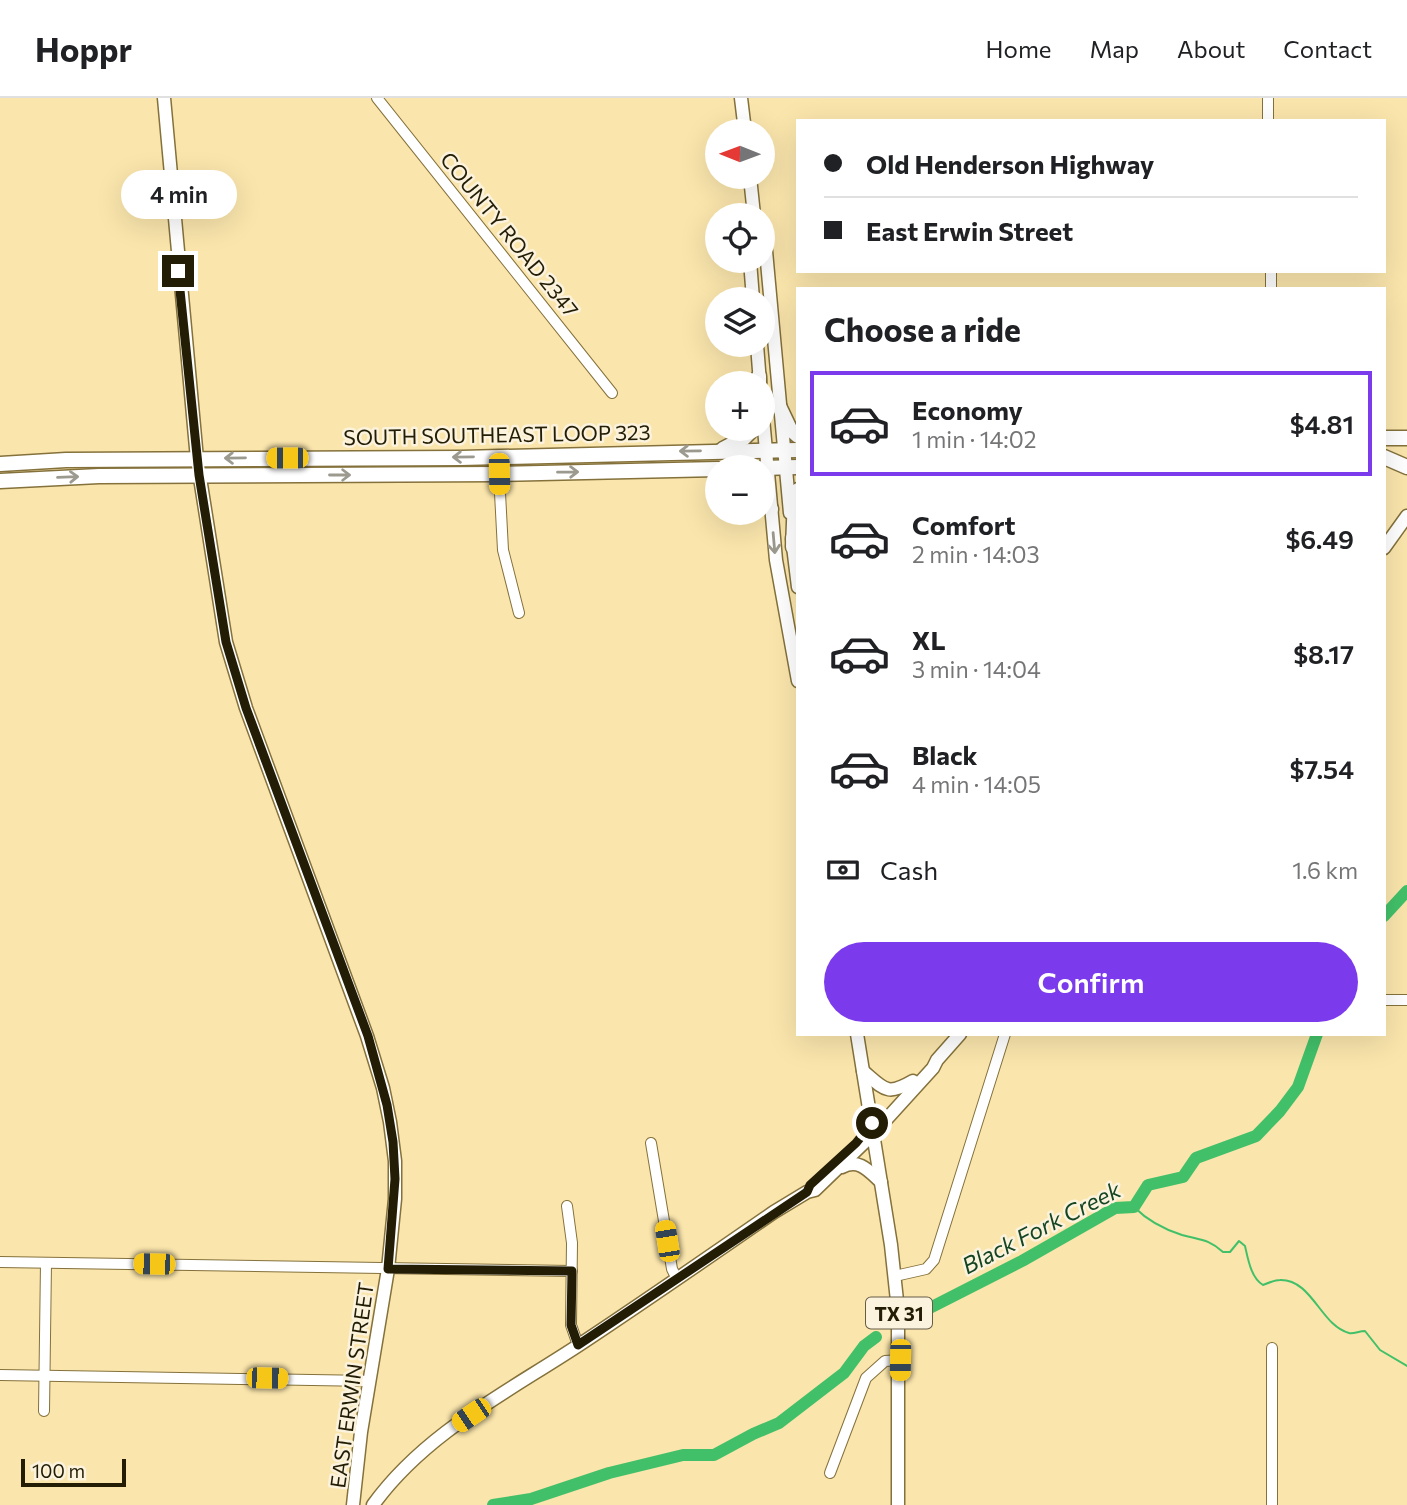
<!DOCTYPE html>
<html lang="en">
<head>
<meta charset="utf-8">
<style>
	:root { --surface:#fff; --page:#f6f6f6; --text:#202124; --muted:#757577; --line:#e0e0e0; --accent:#7c3aed }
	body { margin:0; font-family:Commissioner,sans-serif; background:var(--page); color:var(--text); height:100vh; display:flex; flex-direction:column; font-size:26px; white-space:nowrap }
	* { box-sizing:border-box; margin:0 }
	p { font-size:23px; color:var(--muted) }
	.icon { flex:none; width:38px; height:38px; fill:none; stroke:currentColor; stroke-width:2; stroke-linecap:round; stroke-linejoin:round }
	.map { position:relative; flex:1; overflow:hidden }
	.sheet { position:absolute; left:796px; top:189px; width:590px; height:749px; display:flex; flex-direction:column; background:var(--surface); border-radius:0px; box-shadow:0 7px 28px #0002 }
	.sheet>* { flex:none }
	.banner { position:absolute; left:796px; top:21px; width:590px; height:154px; border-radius:0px; box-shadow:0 7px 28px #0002; display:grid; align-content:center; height:154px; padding:0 28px; background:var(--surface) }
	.needle { width:46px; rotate:271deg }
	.controls { position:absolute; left:705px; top:21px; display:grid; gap:14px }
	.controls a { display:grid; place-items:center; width:70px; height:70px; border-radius:50%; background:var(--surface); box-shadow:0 7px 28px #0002; font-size:35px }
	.scale { position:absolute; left:21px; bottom:18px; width:105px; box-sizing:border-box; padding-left:7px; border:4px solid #241d06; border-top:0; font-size:19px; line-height:24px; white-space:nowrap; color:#241d06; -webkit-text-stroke:5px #fbf3dd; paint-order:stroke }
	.end { position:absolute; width:32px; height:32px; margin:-16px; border:9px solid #241d06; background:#fff; box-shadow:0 0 0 4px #fff }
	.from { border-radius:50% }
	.bubble { position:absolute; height:49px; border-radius:24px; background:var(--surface); box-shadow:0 7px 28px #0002; font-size:23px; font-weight:600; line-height:49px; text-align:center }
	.car { position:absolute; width:21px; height:42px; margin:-21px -10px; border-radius:9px; box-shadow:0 0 5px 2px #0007; background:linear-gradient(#f5c518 24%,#345 0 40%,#f5c518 0 76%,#345 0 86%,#f5c518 0) }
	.banner b { display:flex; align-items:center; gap:24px; height:66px; font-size:26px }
	.banner b+b { border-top:2px solid var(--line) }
	.banner i { width:18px; height:18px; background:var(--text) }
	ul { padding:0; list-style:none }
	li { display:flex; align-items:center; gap:21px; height:105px; margin:0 14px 10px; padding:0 14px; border:4px solid transparent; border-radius:0px }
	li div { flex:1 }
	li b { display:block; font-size:26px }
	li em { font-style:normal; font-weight:600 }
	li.selected { border-color:var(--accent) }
	li>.icon { width:63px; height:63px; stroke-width:1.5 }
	h2 { padding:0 28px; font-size:32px; line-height:84px }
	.pay { display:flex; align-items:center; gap:18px; height:77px; padding:0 28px; font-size:26px }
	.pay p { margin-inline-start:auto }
	.button { display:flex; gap:14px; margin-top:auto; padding:14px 28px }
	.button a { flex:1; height:80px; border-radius:42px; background:var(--accent); color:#fff; font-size:28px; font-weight:600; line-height:80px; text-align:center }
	header { display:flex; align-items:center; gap:42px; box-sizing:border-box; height:98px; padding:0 35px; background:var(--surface); border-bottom:2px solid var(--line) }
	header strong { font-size:33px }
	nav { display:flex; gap:38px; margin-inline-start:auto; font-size:24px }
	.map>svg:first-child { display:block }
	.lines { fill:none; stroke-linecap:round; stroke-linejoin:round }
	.stream { stroke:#42c069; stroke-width:2 }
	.river { stroke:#42c069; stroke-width:12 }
	.minor-casing { stroke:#84713b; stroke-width:12 }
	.major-casing { stroke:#84713b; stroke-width:15 }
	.highway-casing { stroke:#84713b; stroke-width:17 }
	.minor { stroke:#fff; stroke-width:10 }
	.major { stroke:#fff; stroke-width:12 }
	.highway { stroke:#fff; stroke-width:14 }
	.oneway { stroke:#9c998f }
	.route { stroke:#241d06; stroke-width:9 }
	.labels { text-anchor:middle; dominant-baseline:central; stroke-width:5; stroke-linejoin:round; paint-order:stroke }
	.shield { fill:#fbf3dd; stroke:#645d46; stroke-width:2 }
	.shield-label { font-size:19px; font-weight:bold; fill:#241d06 }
	.street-label { font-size:21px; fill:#241d06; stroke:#fbf3dd }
	.water-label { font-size:23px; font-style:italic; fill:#144523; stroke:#fbf3dd }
</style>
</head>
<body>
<header>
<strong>Hoppr</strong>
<nav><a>Home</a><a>Map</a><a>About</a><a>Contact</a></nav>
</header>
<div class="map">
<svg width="1407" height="1407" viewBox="0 0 1407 1407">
	<rect width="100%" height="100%" fill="#fae5ac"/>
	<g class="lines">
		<path class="stream" d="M1134,1109c14,14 29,22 48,28 18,5 27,4 41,17h7l9,-11 6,5c3,13 6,32 18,39 5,-2 12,-5 17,-5 32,-1 41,46 69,53 5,1 10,-2 16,-2l15,19 27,16"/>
		<g class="river">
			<path d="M1384,818l23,-25"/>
			<path d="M916,1217l106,-54 93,-53 19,-1 14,-22 35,-8 13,-19 60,-22 24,-25 18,-24 19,-53"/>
			<path d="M493,1407l38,-6 78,-26 74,-18h31l39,-21 26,-11 65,-50 20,-27 12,-9"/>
		</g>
		<defs>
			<g id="minor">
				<path d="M377,0l235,295"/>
				<path d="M1268,0v23"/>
				<path d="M1271,173v18"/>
				<path d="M499,376l4,76 16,63"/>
				<path d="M1384,902h23"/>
				<path d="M651,1045l21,126 5,10"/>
				<path d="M567,1108l5,37 -1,82 7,20"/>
				<path d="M0,1164l572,9"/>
				<path d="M895,1178l31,-7 8,-9 71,-226"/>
				<path d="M0,1277l370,6"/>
				<path d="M44,1313l2,-148"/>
				<path d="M830,1375l36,-95 19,-17 15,-1"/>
				<path d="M1272,1407v-157"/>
			</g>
			<g id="major">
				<path d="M164,0l33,361 29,183 20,66 121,328 16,52 7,34 5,39v38l-7,70 -27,163 -8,73"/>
				<path d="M741,0l4,33"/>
				<path d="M750,79l4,38"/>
				<path d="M763,147l3,6 24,262"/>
				<path d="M750,163l3,38"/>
				<path d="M757,247l3,38"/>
				<path d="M763,320l13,142 22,121"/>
				<path d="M792,440l6,49"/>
				<path d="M1384,450l23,-32"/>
				<path d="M857,936l34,211 7,65v195"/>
				<path d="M863,973c22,19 24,25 50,10"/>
				<path d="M842,1069c17,-9 27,4 39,15"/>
				<path d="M373,1407c52,-72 133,-112 206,-160 65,-43 130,-88 195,-133l33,-20 8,-2 58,-56 60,-66 4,-8 23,-26"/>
			</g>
			<g id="highway">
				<path d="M759,285v-7"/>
				<path d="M779,308l11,23 8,7"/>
				<path d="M1384,340h23"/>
				<path d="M723,351l21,-11 9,-9"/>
				<path d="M1384,359l23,10"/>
				<path d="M0,366l66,-4 395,-2 337,-8"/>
				<path d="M763,370l35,-1"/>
				<path d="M0,383l99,-5 400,-2 219,-5"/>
				<path d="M763,396l8,15"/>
				<path d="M793,449l2,-49 3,-8"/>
			</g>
		</defs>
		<use href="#minor" class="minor-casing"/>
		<use href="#major" class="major-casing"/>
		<use href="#highway" class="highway-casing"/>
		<use href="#minor" class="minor"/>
		<use href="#major" class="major"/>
		<use href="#highway" class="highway"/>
	</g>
	<defs><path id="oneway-shaft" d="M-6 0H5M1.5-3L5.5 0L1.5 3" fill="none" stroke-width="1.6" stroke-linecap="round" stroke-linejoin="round" transform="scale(1.75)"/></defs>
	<g class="oneway">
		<use href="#oneway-shaft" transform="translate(690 353) rotate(179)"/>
		<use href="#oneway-shaft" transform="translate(463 359) rotate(179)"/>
		<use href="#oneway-shaft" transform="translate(235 360) rotate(179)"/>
		<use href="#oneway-shaft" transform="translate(568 374) rotate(-1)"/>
		<use href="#oneway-shaft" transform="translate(340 377)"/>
		<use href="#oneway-shaft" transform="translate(68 379) rotate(-2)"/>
		<use href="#oneway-shaft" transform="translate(774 445) rotate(85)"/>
	</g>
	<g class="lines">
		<path class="route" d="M178,173l21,204 27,167 20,66 122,328 19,69 6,37 2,37 -7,90 184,2 -1,54 7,20 229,-153 3,-7 46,-42 16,-20"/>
	</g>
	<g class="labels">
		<rect class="shield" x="866" y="1199.5" width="66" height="31" rx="5"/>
		<g class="shield-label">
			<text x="899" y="1215">TX 31</text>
		</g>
		<g class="street-label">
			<text transform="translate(510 136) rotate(51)">COUNTY ROAD 2347</text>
			<text transform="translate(497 336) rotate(-1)">SOUTH SOUTHEAST LOOP 323</text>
			<text transform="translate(351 1287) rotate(-82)">EAST ERWIN STREET</text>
		</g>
		<g class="water-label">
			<text transform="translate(1041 1129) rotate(-27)">Black Fork Creek</text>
		</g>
	</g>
</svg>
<div class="controls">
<a><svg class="needle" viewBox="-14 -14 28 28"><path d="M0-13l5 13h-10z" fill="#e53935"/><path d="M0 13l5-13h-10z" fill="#757577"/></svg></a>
<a><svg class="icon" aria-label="locate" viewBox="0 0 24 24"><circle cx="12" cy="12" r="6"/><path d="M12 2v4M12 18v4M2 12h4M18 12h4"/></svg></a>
<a><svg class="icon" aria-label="layers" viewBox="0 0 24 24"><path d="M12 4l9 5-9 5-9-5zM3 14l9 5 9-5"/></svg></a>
<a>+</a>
<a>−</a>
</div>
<div class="scale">100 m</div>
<i class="end from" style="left:872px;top:1025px"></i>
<i class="end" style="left:178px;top:173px"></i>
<div class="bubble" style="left:121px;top:72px;width:116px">4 min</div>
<i class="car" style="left:287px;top:360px;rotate:270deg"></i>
<i class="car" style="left:499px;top:376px;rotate:179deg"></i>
<i class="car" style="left:667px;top:1143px;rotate:351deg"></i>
<i class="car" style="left:154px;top:1166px;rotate:271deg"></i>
<i class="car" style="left:900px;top:1262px;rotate:181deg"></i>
<i class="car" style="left:267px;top:1280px;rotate:91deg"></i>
<i class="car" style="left:471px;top:1317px;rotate:236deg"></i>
<div class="banner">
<b><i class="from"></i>Old Henderson Highway</b>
<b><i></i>East Erwin Street</b>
</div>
<section class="sheet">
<h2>Choose a ride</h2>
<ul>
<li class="selected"><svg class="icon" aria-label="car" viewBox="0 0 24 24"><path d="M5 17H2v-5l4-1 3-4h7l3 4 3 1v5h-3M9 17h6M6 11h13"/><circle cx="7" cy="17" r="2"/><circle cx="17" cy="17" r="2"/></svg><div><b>Economy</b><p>1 min · 14:02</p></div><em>$4.81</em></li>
<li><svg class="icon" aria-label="car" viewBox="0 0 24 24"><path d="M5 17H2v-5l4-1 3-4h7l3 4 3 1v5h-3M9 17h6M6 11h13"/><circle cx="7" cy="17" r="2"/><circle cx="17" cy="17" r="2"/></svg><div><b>Comfort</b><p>2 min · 14:03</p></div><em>$6.49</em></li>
<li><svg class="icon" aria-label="car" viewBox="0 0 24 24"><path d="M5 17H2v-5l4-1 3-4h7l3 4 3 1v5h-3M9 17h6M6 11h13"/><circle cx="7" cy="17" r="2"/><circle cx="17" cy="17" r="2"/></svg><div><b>XL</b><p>3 min · 14:04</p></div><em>$8.17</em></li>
<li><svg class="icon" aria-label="car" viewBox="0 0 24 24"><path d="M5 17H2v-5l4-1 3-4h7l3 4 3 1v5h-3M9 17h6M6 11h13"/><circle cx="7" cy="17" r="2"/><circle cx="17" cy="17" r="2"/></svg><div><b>Black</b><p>4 min · 14:05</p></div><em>$7.54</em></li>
</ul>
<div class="pay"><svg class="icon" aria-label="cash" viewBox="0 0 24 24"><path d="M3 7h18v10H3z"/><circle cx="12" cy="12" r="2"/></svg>Cash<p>1.6 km</p></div>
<div class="button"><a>Confirm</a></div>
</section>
</div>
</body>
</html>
